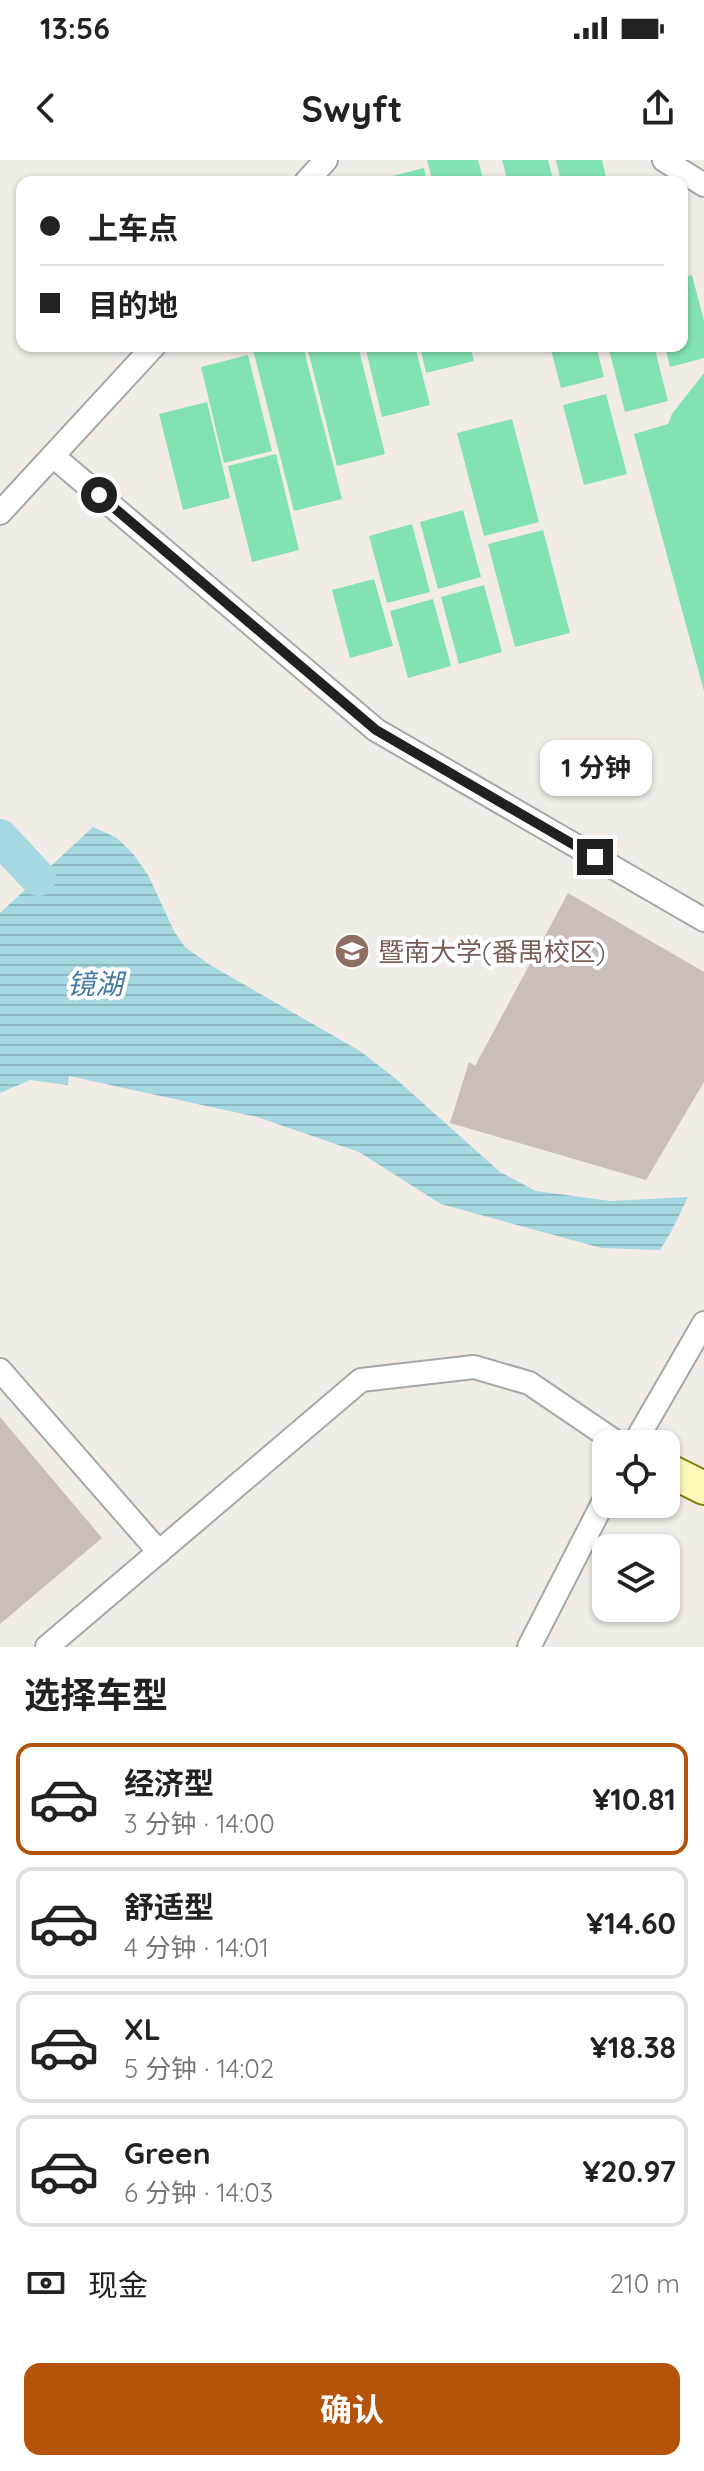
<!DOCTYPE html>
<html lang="zh">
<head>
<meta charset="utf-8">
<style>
	:root { --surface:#fff; --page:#f2f2f2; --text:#222; --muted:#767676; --line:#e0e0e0; --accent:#b45309 }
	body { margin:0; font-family:Quicksand,"Noto Sans SC",sans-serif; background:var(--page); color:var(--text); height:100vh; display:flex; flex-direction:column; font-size:30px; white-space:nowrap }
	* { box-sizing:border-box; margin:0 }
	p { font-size:26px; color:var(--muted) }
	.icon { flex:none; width:44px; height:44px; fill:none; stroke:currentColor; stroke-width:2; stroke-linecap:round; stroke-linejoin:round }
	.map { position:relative; height:1487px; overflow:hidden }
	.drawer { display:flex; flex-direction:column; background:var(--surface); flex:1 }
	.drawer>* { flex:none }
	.banner { position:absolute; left:16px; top:16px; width:672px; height:176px; border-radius:16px; box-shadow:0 2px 6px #0004; display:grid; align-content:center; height:176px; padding:0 24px; background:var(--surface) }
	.buttons { position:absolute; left:592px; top:1270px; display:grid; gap:16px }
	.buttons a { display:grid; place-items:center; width:88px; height:88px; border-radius:16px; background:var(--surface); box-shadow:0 2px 6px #0004; font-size:40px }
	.end { position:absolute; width:36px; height:36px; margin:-18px; border:10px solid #202020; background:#fff; box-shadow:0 0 0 4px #fff }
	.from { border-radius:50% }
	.bubble { position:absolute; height:56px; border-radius:16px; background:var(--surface); box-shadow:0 2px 6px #0004; font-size:26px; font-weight:700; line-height:56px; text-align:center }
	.banner b { display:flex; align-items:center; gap:28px; height:76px; font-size:30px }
	.banner b+b { border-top:2px solid var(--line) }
	.banner i { width:20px; height:20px; background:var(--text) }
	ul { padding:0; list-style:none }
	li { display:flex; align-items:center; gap:24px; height:112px; margin:0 16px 12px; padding:0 8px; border:4px solid var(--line); border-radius:16px }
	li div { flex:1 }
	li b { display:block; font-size:30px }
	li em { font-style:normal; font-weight:700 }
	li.selected { border-color:var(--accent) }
	li>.icon { width:72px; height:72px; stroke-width:1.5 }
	h2 { padding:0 24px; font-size:36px; line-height:96px }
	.pay { display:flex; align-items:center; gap:20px; height:88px; padding:0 24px; font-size:30px }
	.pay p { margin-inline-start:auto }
	.primary-button { display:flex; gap:16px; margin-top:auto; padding:16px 24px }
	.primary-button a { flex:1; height:92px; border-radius:16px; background:var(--accent); color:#fff; font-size:32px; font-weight:700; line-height:92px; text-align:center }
	.status { display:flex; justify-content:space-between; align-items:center; height:56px; padding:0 40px; background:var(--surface); direction:ltr }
	.status svg { height:22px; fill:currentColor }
	header { display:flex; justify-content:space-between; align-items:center; height:104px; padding:0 24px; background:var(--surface); font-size:36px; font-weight:700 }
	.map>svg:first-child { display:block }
	.pitch { fill:#82e2b4 }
	.water { fill:url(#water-rules) }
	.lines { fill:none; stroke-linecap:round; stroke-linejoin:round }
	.river { stroke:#a5d8e0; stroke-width:36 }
	.building { fill:#c9beb9 }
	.street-casing { stroke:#a7a7a7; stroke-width:26 }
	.secondary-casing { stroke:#7b7d01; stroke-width:36 }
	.street { stroke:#fff; stroke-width:22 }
	.secondary { stroke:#fcf9b9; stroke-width:32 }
	.route { stroke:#202020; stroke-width:10 }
	.labels { text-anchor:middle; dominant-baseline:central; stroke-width:8; stroke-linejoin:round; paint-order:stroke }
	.education-label { font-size:26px; fill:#785e54; stroke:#fff; text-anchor:start }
	.water-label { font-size:28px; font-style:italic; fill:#427ba4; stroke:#fff }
</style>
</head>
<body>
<div class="status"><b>13:56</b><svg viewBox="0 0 49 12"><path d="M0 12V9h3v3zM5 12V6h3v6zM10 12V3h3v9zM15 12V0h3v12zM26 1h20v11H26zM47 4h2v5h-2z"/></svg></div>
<header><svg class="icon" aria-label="back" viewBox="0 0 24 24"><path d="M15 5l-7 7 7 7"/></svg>Swyft<svg class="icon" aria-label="share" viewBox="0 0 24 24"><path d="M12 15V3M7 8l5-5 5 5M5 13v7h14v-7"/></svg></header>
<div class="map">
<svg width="704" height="1487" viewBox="0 0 704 1487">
	<defs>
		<pattern id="water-rules" width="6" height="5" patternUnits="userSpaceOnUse" patternTransform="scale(2)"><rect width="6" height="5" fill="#a5d8e0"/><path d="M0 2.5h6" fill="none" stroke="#8eb9c0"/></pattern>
	</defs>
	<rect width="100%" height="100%" fill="#f1ece6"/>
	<g class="pitch">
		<path d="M427,0h51l6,22h-51z"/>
		<path d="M502,0h46l6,22h-46z"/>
		<path d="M556,0h46l5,22h-46z"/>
		<path d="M424,8l3,14h-51v-2z"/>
		<path d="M692,115l12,46v37l-34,9 -5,-21h17v-68z"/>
		<path d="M252,186h51l39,153 -48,12z"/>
		<path d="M307,186h51l27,108 -48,12z"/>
		<path d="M365,186h50l15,59 -48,12z"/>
		<path d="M420,186h50l4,15 -48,12z"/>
		<path d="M550,186h46l8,31 -43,11z"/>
		<path d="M608,186h46l14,55 -43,11z"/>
		<path d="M248,195l24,96 -48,12 -23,-96z"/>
		<path d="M704,213v318l-70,-257 34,-10 4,-10z"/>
		<path d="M606,234l21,80 -43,11 -21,-80z"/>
		<path d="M207,242l23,96 -47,12 -24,-96z"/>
		<path d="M512,259l27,103 -55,14 -27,-103z"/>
		<path d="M276,294l23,96 -47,12 -24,-96z"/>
		<path d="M463,350l18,67 -43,12 -18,-67z"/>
		<path d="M412,364l18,68 -43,11 -18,-67z"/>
		<path d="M543,370l27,103 -55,14 -27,-103z"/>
		<path d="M374,419l19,67 -43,12 -18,-68z"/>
		<path d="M484,425l18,67 -43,12 -18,-67z"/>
		<path d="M433,439l18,67 -43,12 -18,-67z"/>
	</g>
	<path class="water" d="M93,667l24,11 17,17 14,20 26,56 11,16 25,18 150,86 36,28 104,93 36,19 75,10 77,-4 -17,35 -11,18 -59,-2 -160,-44 -82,-52 -102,-35 -188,-41 -1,9 -38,-5 -30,13v-180z"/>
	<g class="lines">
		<path class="river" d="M0,677l38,41"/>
	</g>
	<g class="building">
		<path d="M568,733l136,79v110l-58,98 -196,-57 19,-61 6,4z"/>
		<path d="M0,1257l102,121 -102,86z"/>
	</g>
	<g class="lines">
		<defs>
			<g id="street">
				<path d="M664,0l40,25"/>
				<path d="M306,22l20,-22"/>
				<path d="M53,296l323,274 328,190"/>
				<path d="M0,353l154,-167"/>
				<path d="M0,1210l159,182"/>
				<path d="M634,1284l70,-121"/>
				<path d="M47,1487l314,-267 113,-13 55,16 90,61"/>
				<path d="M529,1487l77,-150"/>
			</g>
			<path id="secondary" d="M666,1309l38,19"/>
		</defs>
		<use href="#street" class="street-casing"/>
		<use href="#secondary" class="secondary-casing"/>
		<use href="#street" class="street"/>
		<use href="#secondary" class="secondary"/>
	</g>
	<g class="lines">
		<path class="route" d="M99,335l277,235 219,127"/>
	</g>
	<defs>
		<symbol id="university-disc" viewBox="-11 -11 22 22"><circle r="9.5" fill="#8d6e63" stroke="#fff"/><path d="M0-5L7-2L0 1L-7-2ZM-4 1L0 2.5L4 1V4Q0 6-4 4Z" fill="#fff"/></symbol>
	</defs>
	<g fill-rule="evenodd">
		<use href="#university-disc" x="332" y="771" width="40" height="40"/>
	</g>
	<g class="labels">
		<g class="education-label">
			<text x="378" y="791">暨南大学(番禺校区)</text>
		</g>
		<g class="water-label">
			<text x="95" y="823">镜湖</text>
		</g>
	</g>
</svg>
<div class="buttons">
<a><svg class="icon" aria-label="locate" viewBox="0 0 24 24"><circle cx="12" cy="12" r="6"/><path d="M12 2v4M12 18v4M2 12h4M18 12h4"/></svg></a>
<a><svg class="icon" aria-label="layers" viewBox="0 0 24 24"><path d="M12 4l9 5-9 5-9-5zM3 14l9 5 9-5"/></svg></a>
</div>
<i class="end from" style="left:99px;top:335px"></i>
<i class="end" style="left:595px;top:697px"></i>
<div class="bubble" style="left:540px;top:580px;width:112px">1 分钟</div>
<div class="banner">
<b><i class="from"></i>上车点</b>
<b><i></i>目的地</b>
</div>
</div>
<section class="drawer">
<h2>选择车型</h2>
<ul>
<li class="selected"><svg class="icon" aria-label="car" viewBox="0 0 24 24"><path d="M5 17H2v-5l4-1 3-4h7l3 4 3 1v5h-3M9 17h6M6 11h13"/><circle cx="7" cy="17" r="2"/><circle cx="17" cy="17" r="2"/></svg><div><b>经济型</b><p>3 分钟 · 14:00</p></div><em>¥10.81</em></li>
<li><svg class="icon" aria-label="car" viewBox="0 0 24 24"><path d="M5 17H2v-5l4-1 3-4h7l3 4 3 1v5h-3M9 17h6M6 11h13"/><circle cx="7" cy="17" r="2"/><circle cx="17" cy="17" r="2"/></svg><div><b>舒适型</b><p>4 分钟 · 14:01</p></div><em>¥14.60</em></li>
<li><svg class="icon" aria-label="car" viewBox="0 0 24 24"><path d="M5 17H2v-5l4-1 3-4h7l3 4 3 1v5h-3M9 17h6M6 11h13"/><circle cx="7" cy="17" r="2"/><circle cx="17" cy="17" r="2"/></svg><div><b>XL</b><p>5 分钟 · 14:02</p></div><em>¥18.38</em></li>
<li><svg class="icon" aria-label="car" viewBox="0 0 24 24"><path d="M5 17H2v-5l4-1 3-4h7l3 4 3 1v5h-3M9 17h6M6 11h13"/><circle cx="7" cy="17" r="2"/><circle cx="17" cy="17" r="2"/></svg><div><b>Green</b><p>6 分钟 · 14:03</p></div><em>¥20.97</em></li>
</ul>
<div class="pay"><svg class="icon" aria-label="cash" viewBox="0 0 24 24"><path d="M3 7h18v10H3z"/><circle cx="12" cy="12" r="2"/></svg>现金<p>210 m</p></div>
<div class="primary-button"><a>确认</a></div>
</section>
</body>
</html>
